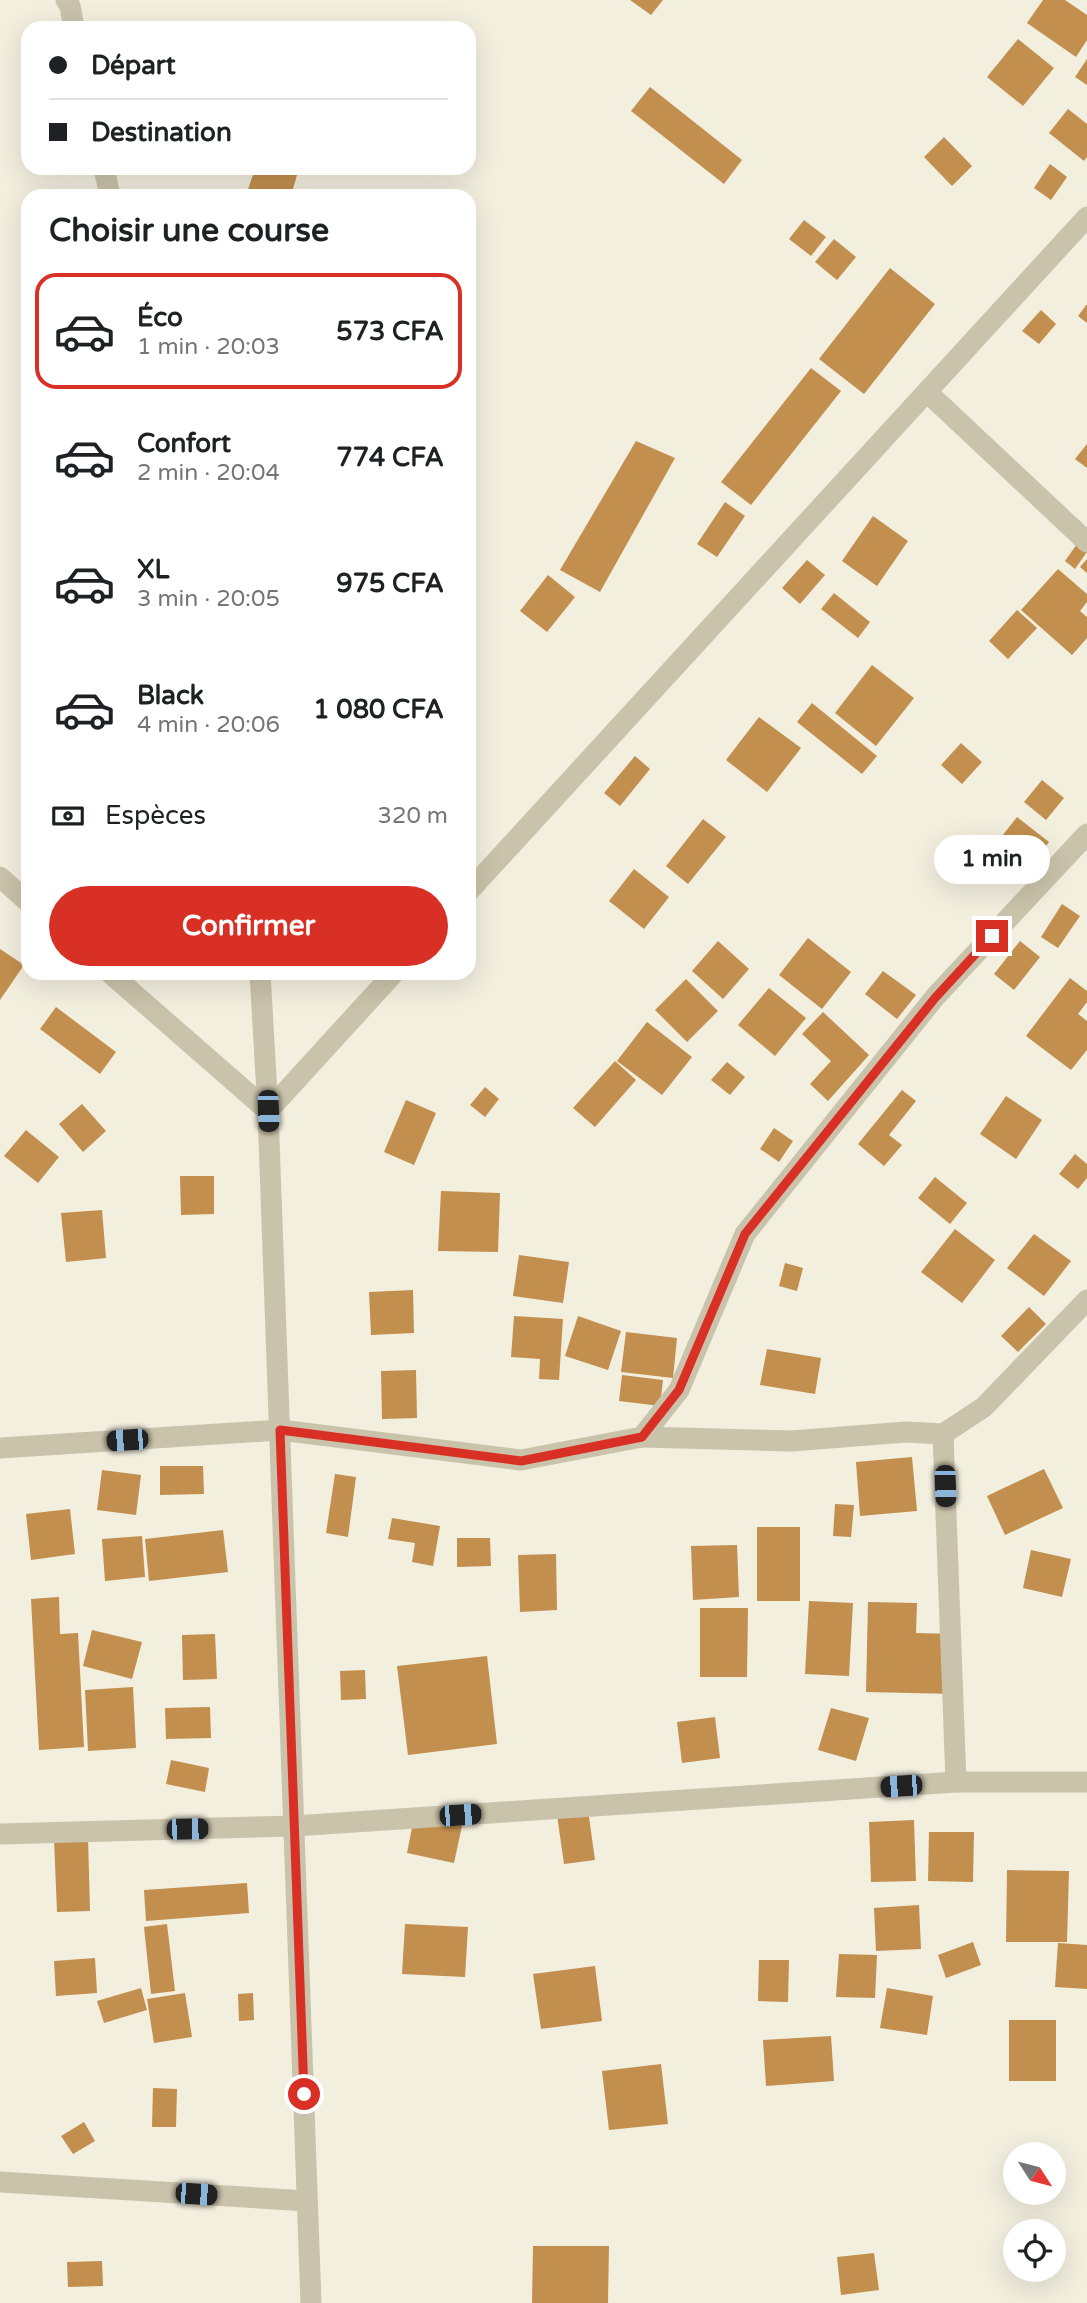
<!DOCTYPE html>
<html lang="fr">
<head>
<meta charset="utf-8">
<style>
	:root { --surface:#fff; --page:#f6f6f6; --text:#202124; --muted:#757577; --line:#e0e0e0; --accent:#d93025 }
	body { margin:0; font-family:"Varela Round",sans-serif; background:var(--page); color:var(--text); height:100vh; display:flex; flex-direction:column; font-size:26px; white-space:nowrap }
	* { box-sizing:border-box; margin:0 }
	p { font-size:23px; color:var(--muted) }
	.icon { flex:none; width:38px; height:38px; fill:none; stroke:currentColor; stroke-width:2; stroke-linecap:round; stroke-linejoin:round }
	.map { position:relative; flex:1; overflow:hidden }
	.side { position:absolute; left:21px; top:189px; width:455px; height:791px; display:flex; flex-direction:column; background:var(--surface); border-radius:21px; box-shadow:0 7px 28px #0002 }
	.side>* { flex:none }
	.guide { position:absolute; left:21px; top:21px; width:455px; height:154px; border-radius:21px; box-shadow:0 7px 28px #0002; display:grid; align-content:center; height:154px; padding:0 28px; background:var(--surface) }
	.needle { width:46px; rotate:126deg }
	.tools { position:absolute; left:1003px; top:2142px; display:grid; gap:14px }
	.tools a { display:grid; place-items:center; width:63px; height:63px; border-radius:50%; background:var(--surface); box-shadow:0 7px 28px #0002; font-size:35px }
	.end { position:absolute; width:32px; height:32px; margin:-16px; border:9px solid #d93025; background:#fff; box-shadow:0 0 0 4px #fff }
	.from { border-radius:50% }
	.bubble { position:absolute; height:49px; border-radius:24px; background:var(--surface); box-shadow:0 7px 28px #0002; font-size:23px; font-weight:800; line-height:49px; text-align:center }
	.car { position:absolute; width:21px; height:42px; margin:-21px -10px; border-radius:9px; box-shadow:0 0 5px 2px #0007; background:linear-gradient(#222 24%,#8ab4d8 0 40%,#222 0 76%,#8ab4d8 0 86%,#222 0) }
	.guide b { display:flex; align-items:center; gap:24px; height:66px; font-size:26px }
	.guide b+b { border-top:2px solid var(--line) }
	.guide i { width:18px; height:18px; background:var(--text) }
	ul { padding:0; list-style:none }
	li { display:flex; align-items:center; gap:21px; height:116px; margin:0 14px 10px; padding:0 14px; border:4px solid transparent; border-radius:21px }
	li div { flex:1 }
	li b { display:block; font-size:26px }
	li em { font-style:normal; font-weight:800 }
	li.active { border-color:var(--accent) }
	li>.icon { width:63px; height:63px; stroke-width:1.5 }
	h2 { padding:0 28px; font-size:32px; line-height:84px }
	.pay { display:flex; align-items:center; gap:18px; height:77px; padding:0 28px; font-size:26px }
	.pay p { margin-inline-start:auto }
	.cta { display:flex; gap:14px; margin-top:auto; padding:14px 28px }
	.cta a { flex:1; height:80px; border-radius:42px; background:var(--accent); color:#fff; font-size:28px; font-weight:800; line-height:80px; text-align:center }
	.map>svg:first-child { display:block }
	.building { fill:#c28f4e }
	.lines { fill:none; stroke-linecap:round; stroke-linejoin:round }
	.minor { stroke:#cac3ab; stroke-width:21 }
	.route { stroke:#d93025; stroke-width:9 }
</style>
</head>
<body>
<div class="map">
<svg width="1087" height="2303" viewBox="0 0 1087 2303">
	<rect width="100%" height="100%" fill="#f2efdf"/>
	<g class="building">
		<path d="M630,0h33l-12,15z"/>
		<path d="M1043,0h22l22,15v25l-11,17 -49,-34z"/>
		<path d="M1018,39l36,29 -31,38 -36,-29z"/>
		<path d="M1087,59v26l-12,-8z"/>
		<path d="M650,87l92,73 -18,24 -93,-73z"/>
		<path d="M1068,109l19,15v33l-3,4 -35,-28z"/>
		<path d="M944,137l28,29 -20,20 -28,-29z"/>
		<path d="M1050,164l17,13 -16,23 -17,-12z"/>
		<path d="M255,168h44l-8,28h-45z"/>
		<path d="M804,220l22,17 -15,19 -22,-17z"/>
		<path d="M834,239l22,18 -19,23 -22,-18z"/>
		<path d="M890,268l45,36 -71,90 -45,-35z"/>
		<path d="M1087,304v19l-9,-7z"/>
		<path d="M1041,310l15,14 -17,20 -17,-13z"/>
		<path d="M811,368l30,23 -90,114 -30,-23z"/>
		<path d="M636,441l39,17 -75,134 -40,-22z"/>
		<path d="M1087,444v24l-12,-9z"/>
		<path d="M725,502l20,14 -28,41 -20,-13z"/>
		<path d="M873,516l35,25 -31,45 -35,-25z"/>
		<path d="M1084,534l3,18 -12,17 -10,-8z"/>
		<path d="M1087,559v14l-7,-6z"/>
		<path d="M807,560l18,15 -25,29 -18,-16z"/>
		<path d="M1058,569l29,25v8l-7,9 7,6v21l-15,17 -51,-45z"/>
		<path d="M548,575l27,22 -28,35 -27,-21z"/>
		<path d="M834,593l36,29 -12,16 -37,-29z"/>
		<path d="M1017,610l20,18 -29,31 -19,-18z"/>
		<path d="M872,665l42,33 -38,48 -41,-33z"/>
		<path d="M812,703l65,53 -15,18 -65,-52z"/>
		<path d="M759,717l42,31 -34,44 -41,-32z"/>
		<path d="M961,743l21,19 -20,22 -21,-19z"/>
		<path d="M635,756l15,13 -30,37 -16,-13z"/>
		<path d="M1042,780l22,18 -18,22 -22,-18z"/>
		<path d="M1017,817l32,25 -22,28 -32,-25z"/>
		<path d="M703,819l23,18 -38,47 -22,-18z"/>
		<path d="M634,869l35,28 -25,32 -35,-28z"/>
		<path d="M1062,904l18,12 -22,32 -17,-11z"/>
		<path d="M808,938l43,34 -29,37 -43,-34z"/>
		<path d="M718,941l31,28 -26,30 -31,-28z"/>
		<path d="M1020,941l20,16 -26,33 -20,-16z"/>
		<path d="M0,949l24,16 -24,35z"/>
		<path d="M883,971l33,24 -19,24 -32,-25z"/>
		<path d="M1070,978l17,13v11l-9,12 9,7v29l-16,20 -45,-34z"/>
		<path d="M686,979l32,32 -31,31 -32,-32z"/>
		<path d="M769,988l37,30 -31,38 -37,-31z"/>
		<path d="M56,1007l60,45 -16,22 -60,-45z"/>
		<path d="M823,1012l46,43 -41,46 -18,-17 21,-23 -29,-27z"/>
		<path d="M647,1022l45,35 -30,38 -45,-34z"/>
		<path d="M615,1061l21,19 -41,47 -22,-19z"/>
		<path d="M727,1062l18,15 -15,18 -19,-15z"/>
		<path d="M485,1087l14,12 -14,18 -15,-12z"/>
		<path d="M902,1090l14,11 -27,34 13,10 -18,21 -26,-22z"/>
		<path d="M1006,1096l36,24 -26,39 -36,-25z"/>
		<path d="M406,1100l30,13 -22,52 -30,-13z"/>
		<path d="M82,1104l24,27 -23,21 -24,-28z"/>
		<path d="M774,1128l19,13 -14,21 -19,-13z"/>
		<path d="M26,1130l33,27 -21,26 -34,-27z"/>
		<path d="M1075,1154l12,10v14l-9,11 -19,-15z"/>
		<path d="M180,1176h34v38l-33,1z"/>
		<path d="M935,1177l32,26 -17,21 -32,-26z"/>
		<path d="M441,1191l59,2 -2,59 -60,-1z"/>
		<path d="M102,1210l4,48 -40,4 -5,-49z"/>
		<path d="M955,1229l40,31 -33,43 -41,-31z"/>
		<path d="M1034,1234l37,27 -27,35 -37,-28z"/>
		<path d="M519,1255l50,7 -6,41 -50,-7z"/>
		<path d="M785,1263l18,5 -6,23 -18,-5z"/>
		<path d="M413,1290l1,43 -43,2 -2,-43z"/>
		<path d="M1029,1307l17,17 -28,28 -17,-16z"/>
		<path d="M514,1316l49,3 -4,61 -20,-1 1,-20 -29,-2z"/>
		<path d="M578,1316l43,15 -13,39 -43,-14z"/>
		<path d="M626,1332l51,6 -4,40 -52,-6z"/>
		<path d="M767,1349l54,9 -6,36 -55,-9z"/>
		<path d="M416,1370l1,48 -35,1 -1,-48z"/>
		<path d="M622,1375l41,5 -3,26 -41,-5z"/>
		<path d="M912,1457l5,54 -57,5 -4,-54z"/>
		<path d="M160,1466h43l1,28 -44,1z"/>
		<path d="M1044,1469l19,39 -58,27 -18,-39z"/>
		<path d="M102,1470l39,5 -5,40 -39,-5z"/>
		<path d="M335,1474l21,3 -8,60 -22,-4z"/>
		<path d="M835,1504l19,1 -3,32 -18,-1z"/>
		<path d="M70,1509l5,45 -44,6 -5,-46z"/>
		<path d="M392,1518l48,8 -7,40 -21,-4 3,-19 -27,-4z"/>
		<rect x="757" y="1527" width="43" height="74"/>
		<path d="M223,1530l5,42 -79,9 -4,-42z"/>
		<path d="M142,1536l3,41 -40,4 -3,-42z"/>
		<path d="M457,1538h33l1,28 -34,1z"/>
		<path d="M737,1545l2,52 -46,3 -2,-54z"/>
		<path d="M1031,1550l40,9 -9,38 -39,-9z"/>
		<path d="M556,1554l1,56 -37,2 -2,-57z"/>
		<path d="M59,1597l1,37 18,-1 6,114 -45,3 -8,-151z"/>
		<path d="M809,1601l44,2 -4,73 -44,-2z"/>
		<path d="M868,1602l49,1 -1,30 40,1 -1,60 -89,-2z"/>
		<path d="M700,1608h48l-1,69h-47z"/>
		<path d="M92,1630l50,12 -10,37 -49,-13z"/>
		<path d="M215,1634l2,45 -34,1 -1,-45z"/>
		<path d="M487,1656l10,88 -89,11 -11,-89z"/>
		<path d="M365,1670l1,29 -25,1 -1,-29z"/>
		<path d="M133,1687l3,61 -48,3 -3,-61z"/>
		<path d="M210,1707l1,31 -45,1 -1,-31z"/>
		<path d="M831,1708l38,10 -13,43 -38,-11z"/>
		<path d="M715,1717l5,41 -38,5 -5,-41z"/>
		<path d="M171,1760l38,8 -4,24 -39,-8z"/>
		<path d="M588,1810l7,50 -31,4 -7,-49z"/>
		<path d="M414,1817l48,9 -8,37 -47,-10z"/>
		<path d="M914,1820l2,61 -45,1 -2,-60z"/>
		<path d="M929,1832h45l-1,50 -45,-1z"/>
		<path d="M88,1837l2,74 -33,1 -3,-73z"/>
		<path d="M1007,1870l62,1 -2,71h-61z"/>
		<path d="M247,1883l2,30 -103,8 -2,-31z"/>
		<path d="M919,1905l2,44 -45,2 -2,-43z"/>
		<path d="M167,1924l8,67 -24,3 -7,-67z"/>
		<path d="M405,1924l63,3 -3,50 -63,-3z"/>
		<path d="M973,1942l8,23 -35,13 -8,-23z"/>
		<path d="M1058,1943l29,2v44l-32,-2z"/>
		<path d="M839,1954l38,1 -2,43 -39,-1z"/>
		<path d="M95,1958l2,35 -41,3 -2,-35z"/>
		<path d="M759,1960h30l-1,42 -30,-1z"/>
		<path d="M595,1966l7,55 -61,8 -8,-55z"/>
		<path d="M141,1988l6,22 -43,13 -7,-22z"/>
		<path d="M887,1988l46,8 -6,39 -47,-7z"/>
		<path d="M185,1993l7,44 -38,6 -7,-44z"/>
		<path d="M253,1993l1,27 -15,1 -1,-27z"/>
		<rect x="1009" y="2020" width="47" height="61"/>
		<path d="M831,2036l3,45 -68,5 -3,-46z"/>
		<path d="M661,2064l7,60 -59,6 -7,-59z"/>
		<path d="M153,2088l24,1 -1,38h-24z"/>
		<path d="M84,2122l11,19 -22,13 -12,-18z"/>
		<path d="M533,2246h76l-1,57h-76z"/>
		<path d="M874,2253l5,37 -38,5 -4,-38z"/>
		<path d="M102,2261l1,25 -35,1 -1,-25z"/>
	</g>
	<g class="lines">
		<g class="minor">
			<path d="M66,0l4,6 4,22"/>
			<path d="M104,168l6,28"/>
			<path d="M927,392l160,150"/>
			<path d="M0,877l28,25"/>
			<path d="M469,891l618,-674"/>
			<path d="M110,973l158,138"/>
			<path d="M260,973l8,138 43,1192"/>
			<path d="M268,1111l126,-138"/>
			<path d="M943,1434l13,348h131"/>
			<path d="M642,1437l150,4 114,-9 37,2 41,-27 103,-107"/>
			<path d="M0,1448l280,-18 241,30 121,-23 37,-47 66,-156 190,-237 152,-163"/>
			<path d="M0,1834l294,-8 662,-44"/>
			<path d="M0,2182l307,19"/>
		</g>
	</g>
	<g class="lines">
		<path class="route" d="M304,2094l-24,-664 241,31 121,-24 37,-47 66,-156 190,-236 57,-62"/>
	</g>
</svg>
<div class="tools">
<a><svg class="needle" viewBox="-14 -14 28 28"><path d="M0-13l5 13h-10z" fill="#e53935"/><path d="M0 13l5-13h-10z" fill="#757577"/></svg></a>
<a><svg class="icon" aria-label="locate" viewBox="0 0 24 24"><circle cx="12" cy="12" r="6"/><path d="M12 2v4M12 18v4M2 12h4M18 12h4"/></svg></a>
</div>
<i class="end from" style="left:304px;top:2094px"></i>
<i class="end" style="left:992px;top:936px"></i>
<div class="bubble" style="left:934px;top:835px;width:116px">1 min</div>
<i class="car" style="left:268px;top:1111px;rotate:178deg"></i>
<i class="car" style="left:127px;top:1440px;rotate:266deg"></i>
<i class="car" style="left:945px;top:1486px;rotate:178deg"></i>
<i class="car" style="left:901px;top:1786px;rotate:266deg"></i>
<i class="car" style="left:460px;top:1815px;rotate:86deg"></i>
<i class="car" style="left:187px;top:1829px;rotate:89deg"></i>
<i class="car" style="left:196px;top:2194px;rotate:94deg"></i>
<div class="guide">
<b><i class="from"></i>Départ</b>
<b><i></i>Destination</b>
</div>
<section class="side">
<h2>Choisir une course</h2>
<ul>
<li class="active"><svg class="icon" aria-label="car" viewBox="0 0 24 24"><path d="M5 17H2v-5l4-1 3-4h7l3 4 3 1v5h-3M9 17h6M6 11h13"/><circle cx="7" cy="17" r="2"/><circle cx="17" cy="17" r="2"/></svg><div><b>Éco</b><p>1 min · 20:03</p></div><em>573 CFA</em></li>
<li><svg class="icon" aria-label="car" viewBox="0 0 24 24"><path d="M5 17H2v-5l4-1 3-4h7l3 4 3 1v5h-3M9 17h6M6 11h13"/><circle cx="7" cy="17" r="2"/><circle cx="17" cy="17" r="2"/></svg><div><b>Confort</b><p>2 min · 20:04</p></div><em>774 CFA</em></li>
<li><svg class="icon" aria-label="car" viewBox="0 0 24 24"><path d="M5 17H2v-5l4-1 3-4h7l3 4 3 1v5h-3M9 17h6M6 11h13"/><circle cx="7" cy="17" r="2"/><circle cx="17" cy="17" r="2"/></svg><div><b>XL</b><p>3 min · 20:05</p></div><em>975 CFA</em></li>
<li><svg class="icon" aria-label="car" viewBox="0 0 24 24"><path d="M5 17H2v-5l4-1 3-4h7l3 4 3 1v5h-3M9 17h6M6 11h13"/><circle cx="7" cy="17" r="2"/><circle cx="17" cy="17" r="2"/></svg><div><b>Black</b><p>4 min · 20:06</p></div><em>1 080 CFA</em></li>
</ul>
<div class="pay"><svg class="icon" aria-label="cash" viewBox="0 0 24 24"><path d="M3 7h18v10H3z"/><circle cx="12" cy="12" r="2"/></svg>Espèces<p>320 m</p></div>
<div class="cta"><a>Confirmer</a></div>
</section>
</div>
</body>
</html>
